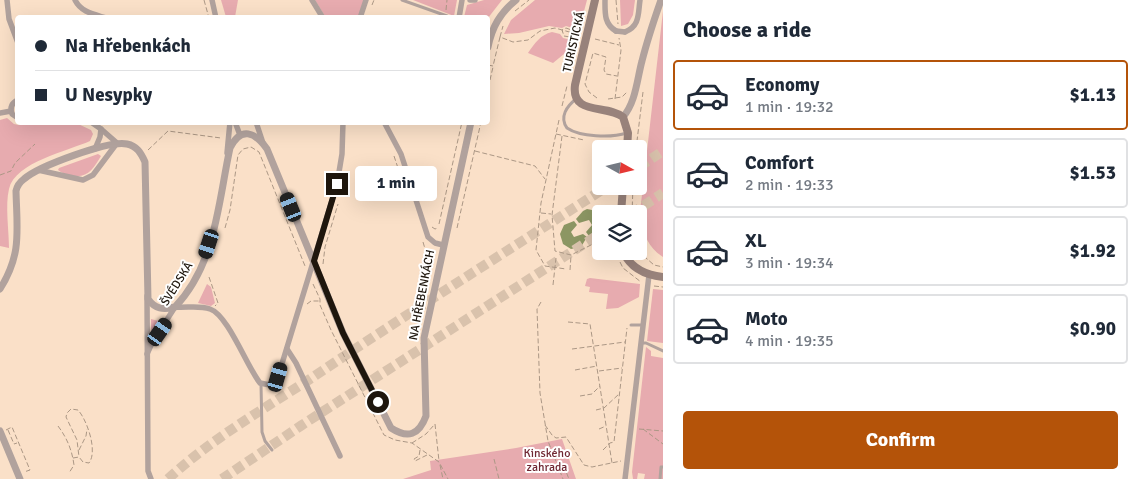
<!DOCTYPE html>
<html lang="en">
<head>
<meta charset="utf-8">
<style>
	:root { --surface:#fff; --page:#f6f6f7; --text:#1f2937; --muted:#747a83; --line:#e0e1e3; --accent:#b45309 }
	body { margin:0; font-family:Signika,sans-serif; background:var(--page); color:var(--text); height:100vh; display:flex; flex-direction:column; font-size:19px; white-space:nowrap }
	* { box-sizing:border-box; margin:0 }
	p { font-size:16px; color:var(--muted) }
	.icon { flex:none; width:28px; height:28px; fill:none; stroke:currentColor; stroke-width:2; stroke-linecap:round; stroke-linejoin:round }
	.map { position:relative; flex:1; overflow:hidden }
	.side { display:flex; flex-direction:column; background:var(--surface); width:475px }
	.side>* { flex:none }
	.top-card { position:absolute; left:15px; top:15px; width:475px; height:110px; border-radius:5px; box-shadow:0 5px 20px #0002; display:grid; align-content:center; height:110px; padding:0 20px; background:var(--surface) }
	.needle { width:32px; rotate:98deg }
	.buttons { position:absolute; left:592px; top:140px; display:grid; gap:10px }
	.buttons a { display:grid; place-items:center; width:55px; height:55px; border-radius:5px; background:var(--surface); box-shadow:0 5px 20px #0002; font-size:25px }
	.end { position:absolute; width:22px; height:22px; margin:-11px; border:6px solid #1e160d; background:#fff; box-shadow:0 0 0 2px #fff }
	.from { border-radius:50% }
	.bubble { position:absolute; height:35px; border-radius:5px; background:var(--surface); box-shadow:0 5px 20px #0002; font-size:16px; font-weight:800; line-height:35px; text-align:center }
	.car { position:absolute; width:15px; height:30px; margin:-15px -8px; border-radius:6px; box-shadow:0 0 4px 1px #0007; background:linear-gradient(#222 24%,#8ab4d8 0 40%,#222 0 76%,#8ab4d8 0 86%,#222 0) }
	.top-card b { display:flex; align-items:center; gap:18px; height:48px; font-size:19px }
	.top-card b+b { border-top:1px solid var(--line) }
	.top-card i { width:12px; height:12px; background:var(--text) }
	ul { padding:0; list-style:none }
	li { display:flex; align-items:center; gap:15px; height:70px; margin:0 10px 8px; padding:0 10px; border:2px solid var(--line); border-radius:5px }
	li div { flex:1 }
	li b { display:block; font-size:19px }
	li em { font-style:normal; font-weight:800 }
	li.on { border-color:var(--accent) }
	li>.icon { width:45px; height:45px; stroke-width:1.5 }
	h2 { padding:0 20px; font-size:22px; line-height:60px }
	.cta { display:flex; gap:10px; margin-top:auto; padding:10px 20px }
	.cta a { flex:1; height:58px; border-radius:5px; background:var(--accent); color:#fff; font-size:20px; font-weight:800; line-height:58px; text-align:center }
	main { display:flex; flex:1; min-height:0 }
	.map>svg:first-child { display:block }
	.green { fill:#e7abaf }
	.water { fill:#8c9663 }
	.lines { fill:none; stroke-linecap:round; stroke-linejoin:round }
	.trunk-tunnel { stroke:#d9c2ac; stroke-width:10; stroke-dasharray:10 5; stroke-linecap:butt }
	.path { stroke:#ab9785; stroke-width:1; stroke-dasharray:5 2.5; stroke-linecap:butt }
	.service { stroke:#b1a29d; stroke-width:3 }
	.minor { stroke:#b1a29d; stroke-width:5.5 }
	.tertiary { stroke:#b1a29d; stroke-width:7 }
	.secondary { stroke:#98827b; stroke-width:8 }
	.path-bridge { stroke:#ab9785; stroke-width:1; stroke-dasharray:5 2.5; stroke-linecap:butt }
	.minor-bridge { stroke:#b1a29d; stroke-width:5.5 }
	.route { stroke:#1e160d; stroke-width:6 }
	.labels { text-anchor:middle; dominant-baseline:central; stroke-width:4; stroke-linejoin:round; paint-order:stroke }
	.street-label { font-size:12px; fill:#1e160d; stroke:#fff }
	.park-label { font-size:12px; fill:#6f2732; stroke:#fff }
</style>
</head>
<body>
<main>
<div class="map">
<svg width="663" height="479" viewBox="0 0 663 479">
	<rect width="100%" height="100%" fill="#fae0c8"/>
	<g class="green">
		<path d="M221,0h17l-3,17h-9z"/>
		<path d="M315,0h50l-7,17 -32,1z"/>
		<path d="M413,0h44l-3,16z"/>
		<path d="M484,0h18l-14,18 -24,-1 3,-12z"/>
		<path d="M535,0h52l-8,30 -13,-4 -4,2 -13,-2 -30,7 -15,1 7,-14z"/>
		<path d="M620,0h15l-2,15 -5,9 -7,2z"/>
		<path d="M663,11v246c-14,-9 -21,-23 -20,-39l-3,-1v-5z"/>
		<path d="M552,32l8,2 3,4 13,3 -1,4 -22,18 -25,-10c7,-10 12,-18 24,-21z"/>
		<path d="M7,118l7,6 4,1 12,-3 46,1 15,7 2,4 -3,7c-22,10 -75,21 -81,48 -4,16 0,42 0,59l-9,-2v-126z"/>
		<path d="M98,154l3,2c-8,13 -14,24 -32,19 -4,-1 -7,-2 -11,-5l1,-2z"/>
		<path d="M590,278l50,6 -1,13 -21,11 -12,1 2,-15 -19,-2 1,-5 -5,-1 2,-7z"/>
		<path d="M207,284l4,3 4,16 -4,3 -13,-3z"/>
		<path d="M653,289l10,1v53l-16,-2z"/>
		<path d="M151,319l11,3 -10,14h-1z"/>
		<path d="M646,347l5,4v5l12,2v121h-19l1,-5 -7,-1 -1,6h-4l-1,-7z"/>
		<path d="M562,439l14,40h-173l28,-9 -1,-9 86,-13z"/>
	</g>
	<g class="water">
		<path d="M587,209l10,2 4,5v13l-7,6 -5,1 -3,-4 6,-7 -3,-5 -10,3 -3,-4 7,-8z"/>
		<path d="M574,221l3,4 -6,7 3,5 9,-3 4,3 -6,10 -10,2 -8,-5 -3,-10 4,-9z"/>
	</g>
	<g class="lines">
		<g class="trunk-tunnel">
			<path d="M639,167l24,-16"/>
			<path d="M631,214l32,-21"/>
			<path d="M168,479c42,-39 94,-69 142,-100 98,-66 199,-129 298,-193"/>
			<path d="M222,479l80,-54 299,-192"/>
		</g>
		<g class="path">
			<path d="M204,0l5,18"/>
			<path d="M616,0l2,24"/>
			<path d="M372,5l2,-5"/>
			<path d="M446,10l1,-10"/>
			<path d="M515,11l14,-11"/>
			<path d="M575,34l-1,-3 -8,-3 -4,2 2,6 6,1 5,-3 4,1"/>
			<path d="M500,37l3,-11"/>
			<path d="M595,39l24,6"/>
			<path d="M488,65l5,1 7,-29 13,5 15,-2 12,-9 15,-3 18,5"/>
			<path d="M490,80l3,-13"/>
			<path d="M597,98l-8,-6 -4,-8 8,-31 13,4 -2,13 2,4 11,2"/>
			<path d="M608,99l14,-2 5,-5"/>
			<path d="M615,99l6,-49 -2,-12"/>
			<path d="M562,106l5,-20"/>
			<path d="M559,120l-18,83 -5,47 9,16 21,3"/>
			<path d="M80,122l3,2"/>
			<path d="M556,134l28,6"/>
			<path d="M562,136l-10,79 3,36 16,4 30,-15"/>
			<path d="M596,141l13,2 2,6"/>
			<path d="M636,149l7,-57"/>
			<path d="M148,150l20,-19 53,7"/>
			<path d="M475,151l60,15 10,13"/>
			<path d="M394,156l5,15"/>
			<path d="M0,175l11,-4 4,-8 20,-19"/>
			<path d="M541,213l10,1"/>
			<path d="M632,214l1,-28"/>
			<path d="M439,224l23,-102"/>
			<path d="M432,227l3,2 3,-1"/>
			<path d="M225,228l5,-18 8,-55 5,-6 8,-2 8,5 46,114"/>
			<path d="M457,228l24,-106"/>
			<path d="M423,242l5,17 3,2"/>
			<path d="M638,251l16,14 9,2"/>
			<path d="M620,262l3,6 18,14"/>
			<path d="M323,264l2,-17 13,-43"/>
			<path d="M570,270l1,-14"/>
			<path d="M209,277l9,26 -3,3"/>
			<path d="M313,284l7,15v6l11,25 53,105 11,5 17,3 27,19 9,17"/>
			<path d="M654,286l9,1"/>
			<path d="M541,302l-4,7 3,84 8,48 15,38"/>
			<path d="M307,304l4,-3h8"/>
			<path d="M568,322l22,2 22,139"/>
			<path d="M572,349l53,-7"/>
			<path d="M575,370l22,-4"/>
			<path d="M599,371l23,-3"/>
			<path d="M580,396l12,-2 8,-8"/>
			<path d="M596,410l8,-2 15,-14"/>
			<path d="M435,424l4,37"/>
			<path d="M545,425l7,10 4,3 10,-1 18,28 8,2 29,-6"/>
			<path d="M58,426c9,12 14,24 16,39l-5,8"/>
			<path d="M599,429l7,-3"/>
			<path d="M639,429l24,2"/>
			<path d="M643,429l20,15"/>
			<path d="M6,430l6,-3 18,43 -6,2"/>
			<path d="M8,430l6,14 3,-1"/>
			<path d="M412,443l14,-9 9,-10"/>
			<path d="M79,450l7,-14 1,-7"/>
			<path d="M420,450l-1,6 -5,3 1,2 12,-6"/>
			<path d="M603,450l7,-7 4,-1 13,-114"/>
			<path d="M73,458l6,-1 4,5 6,1c9,-12 -2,-43 -11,-53l-7,-1 -4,4 -1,4 11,23 2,17"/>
			<path d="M494,459l5,20"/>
			<path d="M557,462l8,7 4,10"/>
			<path d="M440,465l3,14"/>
		</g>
		<g class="service">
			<path d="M402,0l45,16"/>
			<path d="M576,99c-9,7 -17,18 -9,29 13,9 44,10 60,5"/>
			<path d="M631,325h11"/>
			<path d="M641,343h5l17,8"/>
			<path d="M261,384l1,48 3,9 7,9"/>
			<path d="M660,479l1,-12h2"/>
		</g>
		<g class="minor">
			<path d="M7,0l2,19 9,24"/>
			<path d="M75,0c6,12 18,14 31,18"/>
			<path d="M212,0l4,18"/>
			<path d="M312,0l11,18"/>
			<path d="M470,0h5"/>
			<path d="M605,0c0,13 -1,24 11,31"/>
			<path d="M360,18l6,-18"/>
			<path d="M459,18l3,-18"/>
			<path d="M625,32c15,-6 13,-18 15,-32"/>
			<path d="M18,100c-7,3 -8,8 -6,14l6,4"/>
			<path d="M0,113l11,-2"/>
			<path d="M235,122l5,13"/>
			<path d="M256,122l7,21"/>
			<path d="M384,122l17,32 27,83 7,6 8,2"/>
			<path d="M95,149l5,-12 1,-8"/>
			<path d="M227,153l3,-31"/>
			<path d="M38,170l45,10 10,-5 24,-32 -16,-14 -10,-7"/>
			<path d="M147,296l1,175 3,8"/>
			<path d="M287,349l9,14 44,93"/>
			<path d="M147,354l5,-11 23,-36c12,1 24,-2 35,2 18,6 37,58 50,74l10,2 7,-5 60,-196 5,-30 1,-32"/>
			<path d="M625,479l24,-204"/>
		</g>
		<g class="tertiary">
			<path d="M488,47c4,-20 12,-34 28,-47"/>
			<path d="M623,117c13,-15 14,-38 19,-56 5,-20 12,-41 19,-61"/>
			<path d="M0,289c22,-35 17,-58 16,-98 1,-5 4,-9 8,-12 15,-13 85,-39 103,-35 10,2 14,9 18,18l3,137c7,10 15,11 27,8 41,-43 43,-104 55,-159 11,-22 25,-16 37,1l76,184 48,95c17,11 28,7 35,-12l-2,-78 47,-216"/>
			<path d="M0,431l20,48"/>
		</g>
		<g class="secondary">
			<path d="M595,0l-20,85c-4,31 32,19 48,32l5,16 -1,16"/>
			<path d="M621,214l2,-28"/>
			<path d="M623,251c7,17 22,24 40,26"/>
		</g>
		<path class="path-bridge" d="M553,285l3,-27"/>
		<path class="minor-bridge" d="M616,31l9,1"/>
	</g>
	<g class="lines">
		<path class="route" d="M337,184l-23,77 29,72 35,69"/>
	</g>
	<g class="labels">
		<g class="street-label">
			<text transform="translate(574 42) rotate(-77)">TURISTICKÁ</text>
			<text transform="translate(177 284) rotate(-58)">ŠVÉDSKÁ</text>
			<text transform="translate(422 295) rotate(-79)">NA HŘEBENKÁCH</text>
		</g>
		<g class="park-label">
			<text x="547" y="453">Kinského<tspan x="547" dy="14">zahrada</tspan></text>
		</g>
	</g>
</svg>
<div class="buttons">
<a><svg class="needle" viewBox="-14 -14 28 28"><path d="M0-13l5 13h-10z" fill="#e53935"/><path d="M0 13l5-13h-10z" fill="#747a83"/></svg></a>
<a><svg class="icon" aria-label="layers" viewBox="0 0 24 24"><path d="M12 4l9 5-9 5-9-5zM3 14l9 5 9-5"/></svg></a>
</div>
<i class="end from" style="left:378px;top:402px"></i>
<i class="end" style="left:337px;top:184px"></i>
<div class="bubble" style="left:355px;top:166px;width:82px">1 min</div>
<i class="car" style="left:291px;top:207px;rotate:338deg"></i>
<i class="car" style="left:209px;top:244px;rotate:198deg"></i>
<i class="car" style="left:160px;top:332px;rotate:35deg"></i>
<i class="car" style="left:278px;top:377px;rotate:16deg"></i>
<div class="top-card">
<b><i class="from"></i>Na Hřebenkách</b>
<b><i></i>U Nesypky</b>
</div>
</div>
<section class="side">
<h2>Choose a ride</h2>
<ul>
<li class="on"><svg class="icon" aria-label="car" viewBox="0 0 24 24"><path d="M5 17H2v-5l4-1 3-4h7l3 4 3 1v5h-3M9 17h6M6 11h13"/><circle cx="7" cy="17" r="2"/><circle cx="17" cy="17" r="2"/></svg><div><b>Economy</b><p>1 min · 19:32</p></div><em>$1.13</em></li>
<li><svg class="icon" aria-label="car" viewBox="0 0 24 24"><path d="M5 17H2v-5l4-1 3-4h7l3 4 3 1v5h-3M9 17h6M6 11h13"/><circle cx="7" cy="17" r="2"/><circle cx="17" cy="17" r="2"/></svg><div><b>Comfort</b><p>2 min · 19:33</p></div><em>$1.53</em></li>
<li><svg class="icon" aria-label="car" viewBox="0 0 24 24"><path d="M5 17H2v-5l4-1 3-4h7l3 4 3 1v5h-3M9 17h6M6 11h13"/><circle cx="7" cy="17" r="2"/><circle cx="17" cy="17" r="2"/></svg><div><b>XL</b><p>3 min · 19:34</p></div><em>$1.92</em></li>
<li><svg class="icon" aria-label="car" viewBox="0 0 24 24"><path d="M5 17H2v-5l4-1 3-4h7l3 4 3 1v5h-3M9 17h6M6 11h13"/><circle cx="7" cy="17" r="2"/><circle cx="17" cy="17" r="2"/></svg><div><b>Moto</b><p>4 min · 19:35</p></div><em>$0.90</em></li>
</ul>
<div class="cta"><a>Confirm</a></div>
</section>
</main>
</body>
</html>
